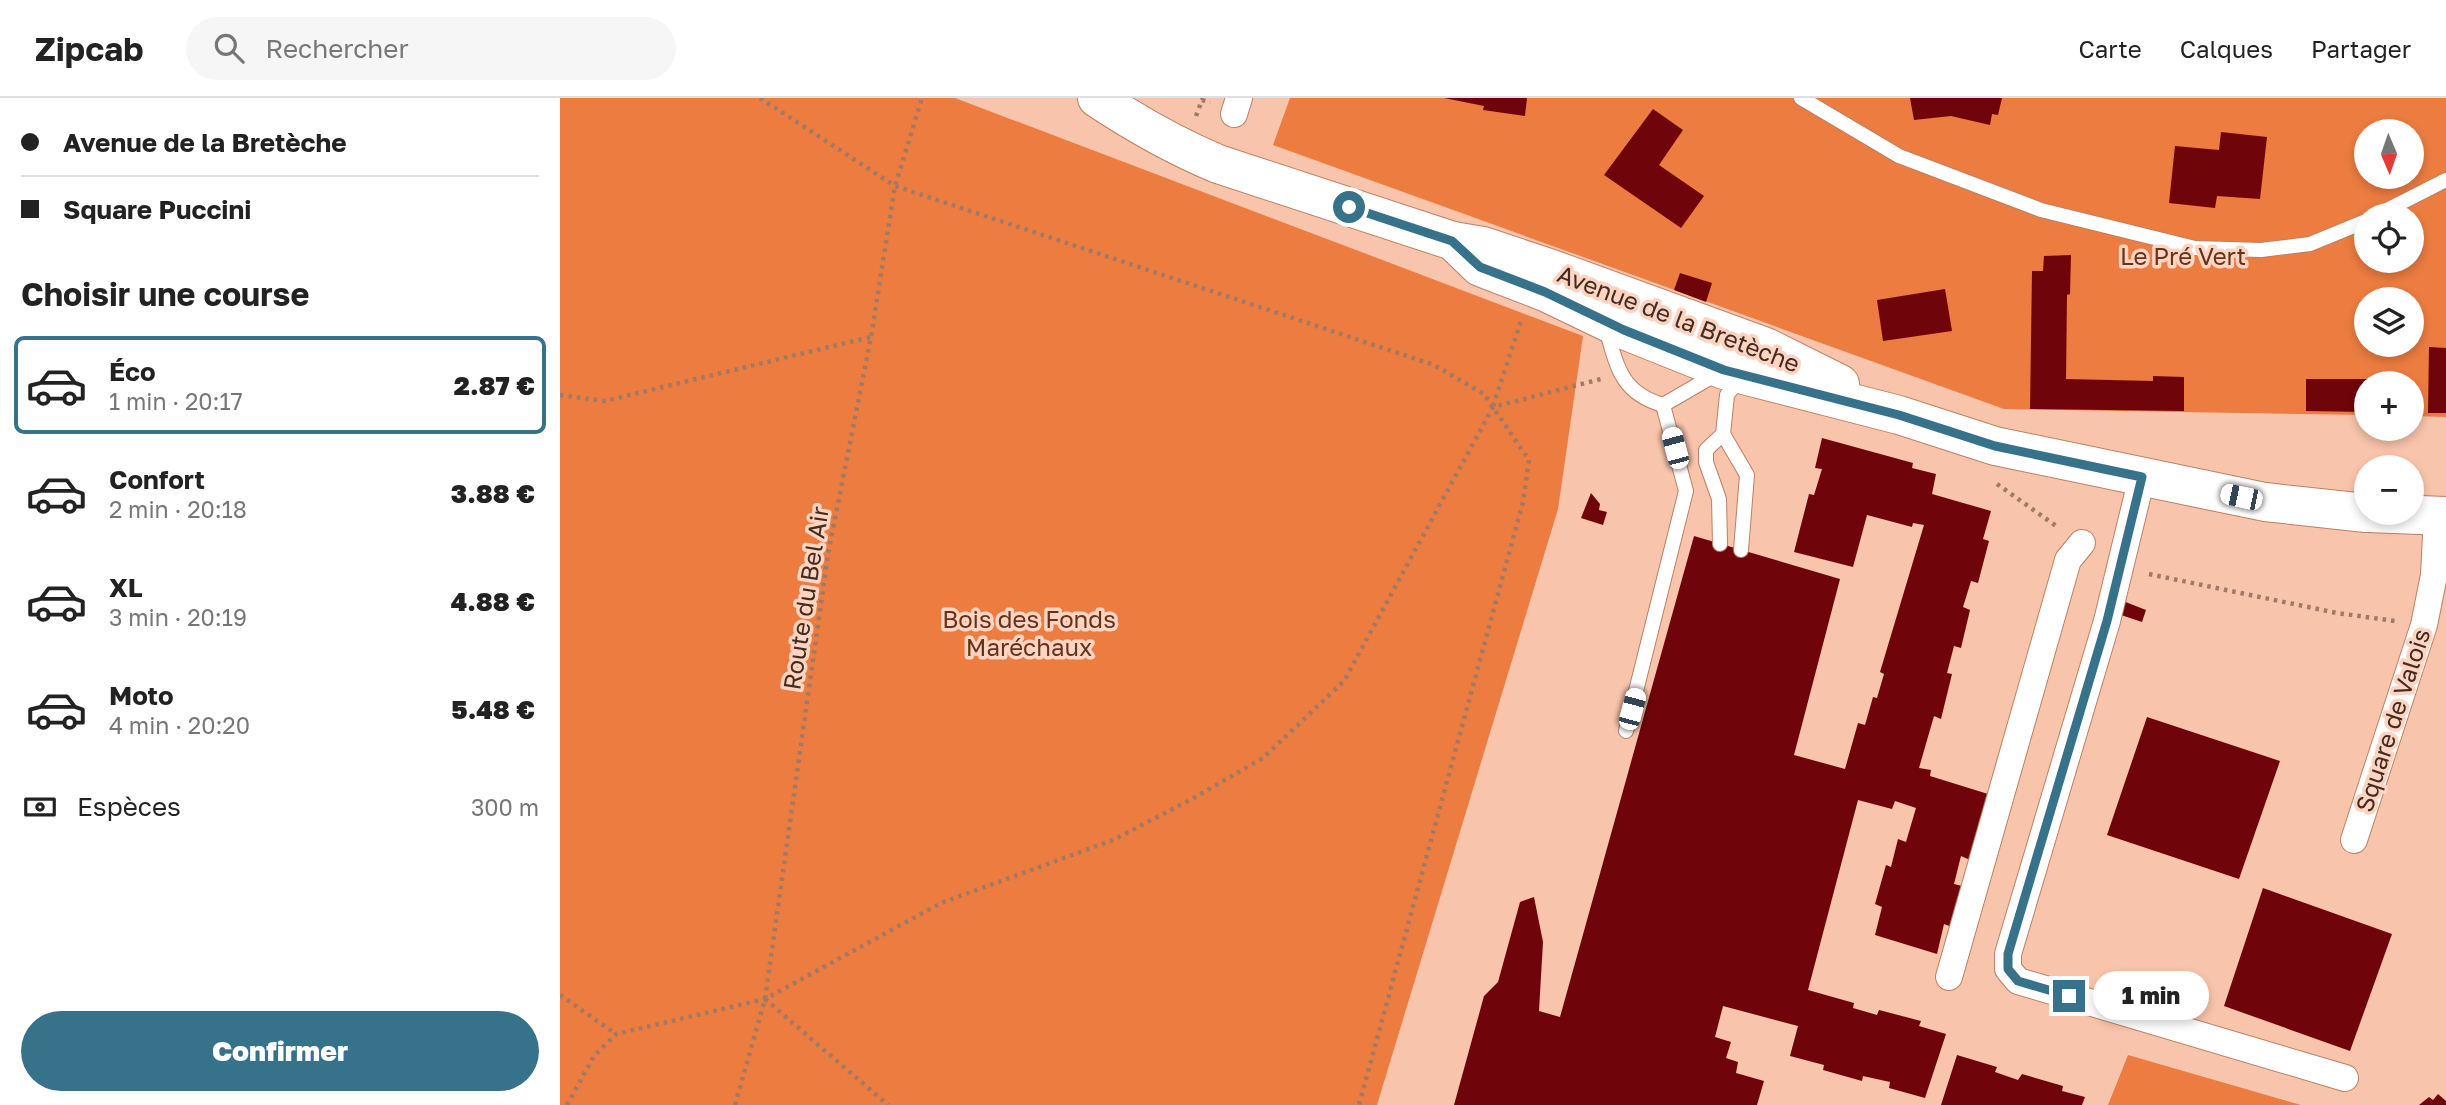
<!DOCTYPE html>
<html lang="fr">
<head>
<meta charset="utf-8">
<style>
	:root { --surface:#fff; --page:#f6f6f6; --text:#222; --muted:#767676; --line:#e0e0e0; --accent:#36728a }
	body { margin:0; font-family:"Golos Text",sans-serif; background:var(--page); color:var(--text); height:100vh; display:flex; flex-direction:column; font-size:26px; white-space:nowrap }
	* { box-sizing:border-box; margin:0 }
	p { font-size:23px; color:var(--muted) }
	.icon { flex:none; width:38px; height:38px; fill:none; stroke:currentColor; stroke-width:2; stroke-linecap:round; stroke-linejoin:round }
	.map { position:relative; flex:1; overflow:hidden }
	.panel { display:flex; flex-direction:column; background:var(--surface); width:560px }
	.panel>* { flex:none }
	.hud { display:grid; align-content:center; height:154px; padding:0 21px; background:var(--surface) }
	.needle { width:46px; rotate:178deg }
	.tools { position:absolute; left:1794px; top:21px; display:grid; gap:14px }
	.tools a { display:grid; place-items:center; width:70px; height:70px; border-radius:50%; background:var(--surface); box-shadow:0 4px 10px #0003; font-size:35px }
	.end { position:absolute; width:32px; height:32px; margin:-16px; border:9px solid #36728a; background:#fff; box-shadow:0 0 0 4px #fff }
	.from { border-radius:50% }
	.bubble { position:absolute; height:49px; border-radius:24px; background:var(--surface); box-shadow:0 4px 10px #0003; font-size:23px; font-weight:800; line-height:49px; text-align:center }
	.car { position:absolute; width:21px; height:42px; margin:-21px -10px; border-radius:9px; box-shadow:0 0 5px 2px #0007; background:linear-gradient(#fff 24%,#345 0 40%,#fff 0 76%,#345 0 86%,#fff 0) }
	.hud b { display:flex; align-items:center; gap:24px; height:66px; font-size:26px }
	.hud b+b { border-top:2px solid var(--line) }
	.hud i { width:18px; height:18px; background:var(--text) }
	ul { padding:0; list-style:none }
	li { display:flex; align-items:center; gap:21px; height:98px; margin:0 14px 10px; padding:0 7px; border:4px solid transparent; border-radius:10px }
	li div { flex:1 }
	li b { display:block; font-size:26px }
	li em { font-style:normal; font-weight:800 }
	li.selected { border-color:var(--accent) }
	li>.icon { width:63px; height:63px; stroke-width:1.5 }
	h2 { padding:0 21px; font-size:32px; line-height:84px }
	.pay { display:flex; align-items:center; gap:18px; height:77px; padding:0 21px; font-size:26px }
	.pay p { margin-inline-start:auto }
	.primary-button { display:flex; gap:14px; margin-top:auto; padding:14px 21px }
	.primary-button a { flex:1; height:80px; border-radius:42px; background:var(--accent); color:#fff; font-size:28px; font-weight:800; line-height:80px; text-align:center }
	header { display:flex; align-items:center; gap:42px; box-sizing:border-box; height:98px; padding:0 35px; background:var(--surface); border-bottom:2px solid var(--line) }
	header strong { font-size:33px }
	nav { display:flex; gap:38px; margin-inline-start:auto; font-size:24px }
	.search { width:490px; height:63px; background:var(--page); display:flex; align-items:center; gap:18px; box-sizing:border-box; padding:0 24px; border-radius:38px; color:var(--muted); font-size:26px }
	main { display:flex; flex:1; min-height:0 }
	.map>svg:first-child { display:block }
	.green { fill:#ec7c40; fill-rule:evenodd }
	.building { fill:#6f050b }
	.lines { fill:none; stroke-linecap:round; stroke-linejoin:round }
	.lane-casing { stroke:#bd8063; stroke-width:16 }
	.street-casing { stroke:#bd8063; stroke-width:28 }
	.secondary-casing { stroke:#bd8063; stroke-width:40 }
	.path { stroke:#a17a67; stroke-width:4.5; stroke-dasharray:3.5 5; stroke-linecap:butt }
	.lane { stroke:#fff; stroke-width:14 }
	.street { stroke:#fff; stroke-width:26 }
	.secondary { stroke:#fff; stroke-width:38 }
	.route { stroke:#36728a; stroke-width:9 }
	.labels { text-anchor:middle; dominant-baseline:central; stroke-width:7; stroke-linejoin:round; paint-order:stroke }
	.park-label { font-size:24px; fill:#643319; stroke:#fcd4c1 }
	.street-label { font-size:24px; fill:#442b1f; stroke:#fcd4c1 }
</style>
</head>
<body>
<header>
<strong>Zipcab</strong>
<div class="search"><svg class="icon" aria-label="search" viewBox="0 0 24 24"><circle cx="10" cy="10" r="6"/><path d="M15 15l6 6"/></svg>Rechercher</div>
<nav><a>Carte</a><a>Calques</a><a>Partager</a></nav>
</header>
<main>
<section class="panel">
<div class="hud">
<b><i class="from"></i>Avenue de la Bretèche</b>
<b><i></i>Square Puccini</b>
</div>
<h2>Choisir une course</h2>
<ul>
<li class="selected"><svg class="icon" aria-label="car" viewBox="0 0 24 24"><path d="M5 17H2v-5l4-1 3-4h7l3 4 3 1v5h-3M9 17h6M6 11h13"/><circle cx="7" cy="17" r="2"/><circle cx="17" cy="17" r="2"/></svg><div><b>Éco</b><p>1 min · 20:17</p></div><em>2.87 €</em></li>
<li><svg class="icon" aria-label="car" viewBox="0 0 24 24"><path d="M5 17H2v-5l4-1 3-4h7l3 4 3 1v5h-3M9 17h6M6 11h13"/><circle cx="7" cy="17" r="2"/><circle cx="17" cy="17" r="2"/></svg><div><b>Confort</b><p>2 min · 20:18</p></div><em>3.88 €</em></li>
<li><svg class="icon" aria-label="car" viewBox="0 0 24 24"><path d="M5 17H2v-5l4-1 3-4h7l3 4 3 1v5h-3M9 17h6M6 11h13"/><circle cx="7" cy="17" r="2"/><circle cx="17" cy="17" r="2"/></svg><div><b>XL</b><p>3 min · 20:19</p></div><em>4.88 €</em></li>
<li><svg class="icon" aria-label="car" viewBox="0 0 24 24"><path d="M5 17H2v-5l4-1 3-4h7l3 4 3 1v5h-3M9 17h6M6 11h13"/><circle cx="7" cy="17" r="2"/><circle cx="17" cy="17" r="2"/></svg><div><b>Moto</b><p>4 min · 20:20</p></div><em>5.48 €</em></li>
</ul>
<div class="pay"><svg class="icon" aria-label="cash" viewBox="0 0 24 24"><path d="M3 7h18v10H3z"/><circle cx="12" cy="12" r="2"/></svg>Espèces<p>300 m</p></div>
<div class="primary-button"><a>Confirmer</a></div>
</section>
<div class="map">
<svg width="1886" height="1007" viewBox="0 0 1886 1007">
	<rect width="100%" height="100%" fill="#f8c4ab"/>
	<g class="green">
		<path d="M0,0h395l628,238 -25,173 -181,596h-817z"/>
		<path d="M730,0h1156v319l-34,-1v-33h-46v32l-362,-6 -731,-264zM1806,33h46v46h-46zM1806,117h46v46h-46zM1806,201h46v46h-46z"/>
		<path d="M1568,957l173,50h-193z"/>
	</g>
	<g class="building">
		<path d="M884,0h83l-2,18 -42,-6 1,-4z"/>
		<path d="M1350,0h92l-4,17 -6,-1 -2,11 -39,-9 -37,4z"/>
		<path d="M1093,11l30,21 -24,35 45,31 -23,32 -77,-53z"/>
		<path d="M1661,34l46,5 -7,62 -43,-3 -2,12 -46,-5 6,-57 44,4z"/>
		<path d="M1511,157l-1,39 -3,1 -1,84 87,2v-5l31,1v34l-154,-2 2,-138h11l1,-15z"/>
		<path d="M1120,175l32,10 -6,19 -32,-12z"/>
		<path d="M1385,191l7,42 -69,10 -6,-41z"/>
		<path d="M1869,249l17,1v65h-18z"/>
		<path d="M1746,281h79v4h-19v29l-60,-1z"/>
		<path d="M1262,340l91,25 -1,5 24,6 -4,20 59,17 -8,28 6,2 -11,42 -7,-2 -8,26 7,3 -9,38 -7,-2 -7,27 5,1 -11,45 -7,-3 -15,52 12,2 -1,6 58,18 -18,66 -9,-4 -7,28 8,2 -10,41 -8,-3 -7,30 -62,-19 7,-28 -7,-3 11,-39 5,2 7,-28 8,3 10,-34 -21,-7 -3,8 -34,-9 -50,190 46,13 -1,5 24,7 2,-5 42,11 -2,5 27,8 -21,64 -36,-10 1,-6 -27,-6 -1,5 -39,-11 1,-5 -34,-9 8,-30 -75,-20 -8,31 16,5 -5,16 12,4 -2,11 28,8 -7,24h-303l30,-109 14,-14 22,-80 14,-5 9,45 -4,69 21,6 134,-481 146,43 -46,176 51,14 13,-46 7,2 8,-28 4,1 7,-24 -4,-2 44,-147 -11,-2 -1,4 -45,-12 -14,52 -59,-15 15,-58 5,1 8,-26 -7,-1z"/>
		<path d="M1031,395l9,11 -1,6 8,2 -4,13 -22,-7z"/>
		<path d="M1563,503l23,9 -4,12 -24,-8z"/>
		<path d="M1587,619l133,44 -41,118 -132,-44z"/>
		<path d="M1703,790l129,46 -42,117 -126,-45z"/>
		<path d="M1397,957l40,12 -2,5 23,8 4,-6 41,12 -1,5 23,6 -3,8h-141z"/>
		<path d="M1878,996l8,7v4h-27l10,-8 4,3z"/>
	</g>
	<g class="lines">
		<defs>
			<g id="lane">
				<path d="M1241,0l98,58 142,54 154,38 66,2 49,-6 56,-23"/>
				<path d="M1817,117l69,-35"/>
				<path d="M1046,230c11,39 15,65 57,77l57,-33"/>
				<path d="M1163,336l24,41 -6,75"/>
				<path d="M1160,446l-1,-45 -13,-37v-12l17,-16 4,-39 13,-17"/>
				<path d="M1066,633l60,-240 -23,-86"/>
			</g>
			<g id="street">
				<path d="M674,16l5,-16"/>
				<path d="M1582,379l-35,144 -99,333v15l10,12 327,97"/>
				<path d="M1794,742l70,-215 10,-50 3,-59"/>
				<path d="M1389,879l119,-417 14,-17"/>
			</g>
			<g id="secondary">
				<path d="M537,0c39,26 78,48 121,66l235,77 30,5 69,23 214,78 74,37"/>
				<path d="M893,143l27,26 65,25 79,38 100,40 175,45 96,31 270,56 101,11"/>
				<path d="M1808,415l78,3"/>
			</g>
		</defs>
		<use href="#lane" class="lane-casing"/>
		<use href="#street" class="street-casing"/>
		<use href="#secondary" class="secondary-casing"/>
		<g class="path">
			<path d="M200,0l135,88 539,179 50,29 45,66 -6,42 -164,603"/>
			<path d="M636,18l6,-16 8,3"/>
			<path d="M0,297l45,6 266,-64"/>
			<path d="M933,308l29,-88"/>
			<path d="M1437,386l62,44"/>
			<path d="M1589,476l188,39 58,8"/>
			<path d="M0,897l56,39"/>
			<path d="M205,901l123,106"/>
			<path d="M7,1007l27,-49 22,-22 149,-35 176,-96 172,-63 79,-41 71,-41 81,-77 149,-274 108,-28"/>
			<path d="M175,1007l30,-106 63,-445 43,-217 24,-151 27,-88"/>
		</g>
		<use href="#lane" class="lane"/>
		<use href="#street" class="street"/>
		<use href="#secondary" class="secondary"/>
	</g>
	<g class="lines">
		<path class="route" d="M789,109l103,34 28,26 65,25 79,38 100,40 175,45 96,31 147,31 -35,144 -99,333v15l10,12 51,15"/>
	</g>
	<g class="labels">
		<g class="park-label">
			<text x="1623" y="157">Le Pré Vert</text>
			<text x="469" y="520">Bois des Fonds<tspan x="469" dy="28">Maréchaux</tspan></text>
		</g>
		<g class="street-label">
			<text transform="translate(1119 220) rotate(21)">Avenue de la Bretèche</text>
			<text transform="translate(245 500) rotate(-81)">Route du Bel Air</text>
			<text transform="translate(1832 622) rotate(-72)">Square de Valois</text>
		</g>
	</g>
</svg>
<div class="tools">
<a><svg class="needle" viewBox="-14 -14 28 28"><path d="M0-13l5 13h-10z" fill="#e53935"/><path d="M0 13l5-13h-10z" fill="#767676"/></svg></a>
<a><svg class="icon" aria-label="locate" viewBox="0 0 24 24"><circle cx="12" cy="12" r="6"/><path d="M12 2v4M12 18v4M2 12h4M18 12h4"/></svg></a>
<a><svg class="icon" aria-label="layers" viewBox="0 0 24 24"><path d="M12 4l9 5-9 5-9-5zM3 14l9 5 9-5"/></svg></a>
<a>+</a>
<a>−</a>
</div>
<i class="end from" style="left:789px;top:109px"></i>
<i class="end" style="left:1509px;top:898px"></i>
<div class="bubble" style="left:1533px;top:873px;width:116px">1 min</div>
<i class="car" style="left:1115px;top:350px;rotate:345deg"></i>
<i class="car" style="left:1681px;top:399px;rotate:282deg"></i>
<i class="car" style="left:1072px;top:611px;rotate:15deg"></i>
</div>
</main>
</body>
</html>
